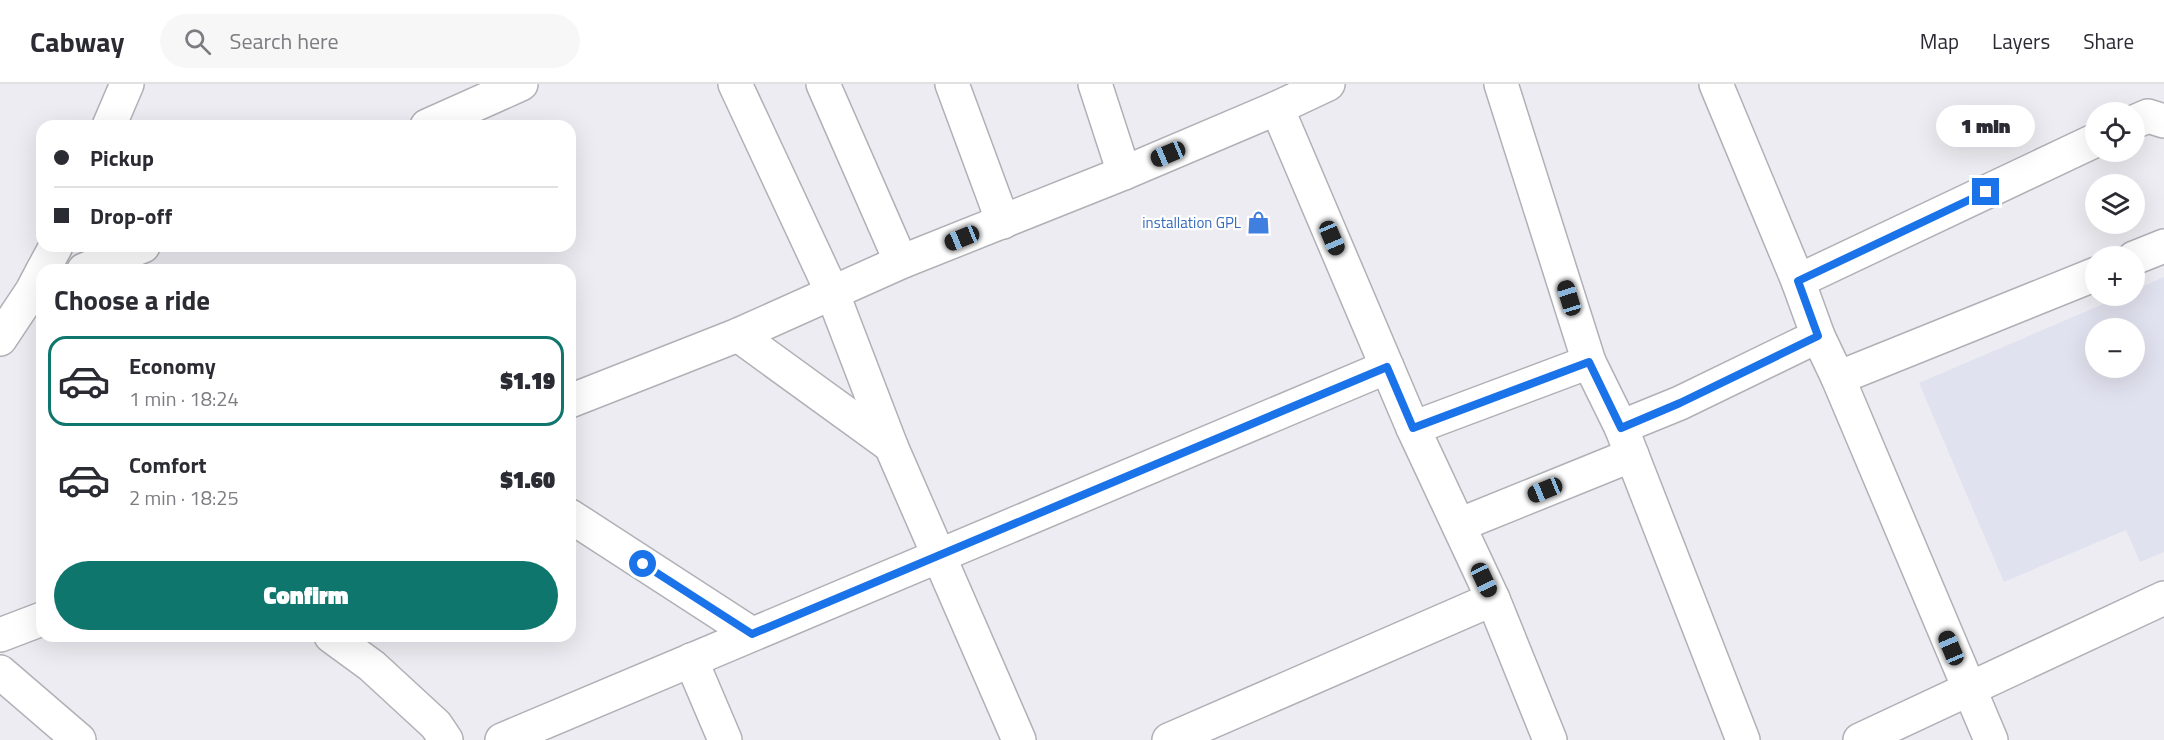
<!DOCTYPE html>
<html lang="en">
<head>
<meta charset="utf-8">
<style>
	:root { --surface:#fff; --page:#f7f7f7; --text:#2b2b33; --muted:#7c7c81; --line:#e1e1e2; --accent:#0f766e }
	body { margin:0; font-family:"Titillium Web",sans-serif; background:var(--page); color:var(--text); height:100vh; display:flex; flex-direction:column; font-size:22px; white-space:nowrap }
	* { box-sizing:border-box; margin:0 }
	p { font-size:20px; color:var(--muted) }
	.icon { flex:none; width:33px; height:33px; fill:none; stroke:currentColor; stroke-width:2; stroke-linecap:round; stroke-linejoin:round }
	.map { position:relative; flex:1; overflow:hidden }
	.sheet { position:absolute; left:36px; top:180px; width:540px; height:378px; display:flex; flex-direction:column; background:var(--surface); border-radius:18px; box-shadow:0 6px 24px #0002 }
	.sheet>* { flex:none }
	.hud { position:absolute; left:36px; top:36px; width:540px; height:132px; border-radius:18px; box-shadow:0 6px 24px #0002; display:grid; align-content:center; height:132px; padding:0 18px; background:var(--surface) }
	.fabs { position:absolute; left:2085px; top:18px; display:grid; gap:12px }
	.fabs a { display:grid; place-items:center; width:60px; height:60px; border-radius:50%; background:var(--surface); box-shadow:0 6px 24px #0002; font-size:30px }
	.end { position:absolute; width:27px; height:27px; margin:-14px; border:8px solid #1a73e8; background:#fff; box-shadow:0 0 0 3px #fff }
	.from { border-radius:50% }
	.bubble { position:absolute; height:42px; border-radius:21px; background:var(--surface); box-shadow:0 6px 24px #0002; font-size:20px; font-weight:800; line-height:42px; text-align:center }
	.car { position:absolute; width:18px; height:36px; margin:-18px -9px; border-radius:8px; box-shadow:0 0 4px 2px #0007; background:linear-gradient(#222 24%,#8ab4d8 0 40%,#222 0 76%,#8ab4d8 0 86%,#222 0) }
	.hud b { display:flex; align-items:center; gap:21px; height:57px; font-size:22px }
	.hud b+b { border-top:2px solid var(--line) }
	.hud i { width:15px; height:15px; background:var(--text) }
	ul { padding:0; list-style:none }
	li { display:flex; align-items:center; gap:18px; height:90px; margin:0 12px 9px; padding:0 6px; border:3px solid transparent; border-radius:18px }
	li div { flex:1 }
	li b { display:block; font-size:22px }
	li em { font-style:normal; font-weight:800 }
	li.on { border-color:var(--accent) }
	li>.icon { width:54px; height:54px; stroke-width:1.5 }
	h2 { padding:0 18px; font-size:27px; line-height:72px }
	.button { display:flex; gap:12px; margin-top:auto; padding:12px 18px }
	.button a { flex:1; height:69px; border-radius:36px; background:var(--accent); color:#fff; font-size:24px; font-weight:800; line-height:69px; text-align:center }
	header { display:flex; align-items:center; gap:36px; box-sizing:border-box; height:84px; padding:0 30px; background:var(--surface); border-bottom:2px solid var(--line) }
	header strong { font-size:28px }
	nav { display:flex; gap:33px; margin-inline-start:auto; font-size:21px }
	.search { width:420px; height:54px; background:var(--page); display:flex; align-items:center; gap:15px; box-sizing:border-box; padding:0 21px; border-radius:33px; color:var(--muted); font-size:22px }
	.map>svg:first-child { display:block }
	.built { fill:#e1e2ef; fill-rule:evenodd }
	.lines { fill:none; stroke-linecap:round; stroke-linejoin:round }
	.minor-casing { stroke:#b0b1b6; stroke-width:36 }
	.secondary-casing { stroke:#b0b1b6; stroke-width:36 }
	.minor { stroke:#fff; stroke-width:33 }
	.secondary { stroke:#fff; stroke-width:33 }
	.route { stroke:#1a73e8; stroke-width:8 }
	.labels { text-anchor:middle; dominant-baseline:central; stroke-width:4.5; stroke-linejoin:round; paint-order:stroke }
	.shop-label { font-size:15px; fill:#366cbe; stroke:#fff; text-anchor:end }
</style>
</head>
<body>
<header>
<strong>Cabway</strong>
<div class="search"><svg class="icon" aria-label="search" viewBox="0 0 24 24"><circle cx="10" cy="10" r="6"/><path d="M15 15l6 6"/></svg>Search here</div>
<nav><a>Map</a><a>Layers</a><a>Share</a></nav>
</header>
<div class="map">
<svg width="2164" height="656" viewBox="0 0 2164 656">
	<rect width="100%" height="100%" fill="#ececf2"/>
	<path class="built" d="M2164,193v275l-24,10 -14,-32 -122,52 -85,-199 203,-87h12l1,-6zM2096,244h38v40h-38z"/>
	<g class="lines">
		<defs>
			<g id="minor">
				<path d="M735,0l97,208 59,154 128,294"/>
				<path d="M823,0l78,178"/>
				<path d="M952,0l51,138"/>
				<path d="M1095,0l29,89"/>
				<path d="M1501,0l88,278 32,65 122,313"/>
				<path d="M1716,0l82,197 20,55 20,42 153,362"/>
				<path d="M1277,24l136,320 80,171 57,141"/>
				<path d="M2134,38l14,-6 16,5"/>
				<path d="M109,42l18,-42"/>
				<path d="M427,42l94,-42"/>
				<path d="M2134,174l30,-12"/>
				<path d="M43,186l13,-24"/>
				<path d="M84,186l59,-24"/>
				<path d="M1798,197l298,-141"/>
				<path d="M738,251l153,111"/>
				<path d="M0,255l32,-48 10,-19"/>
				<path d="M1838,294l258,-104"/>
				<path d="M1621,343l59,-24 138,-67"/>
				<path d="M1413,344l176,-66"/>
				<path d="M570,432l182,118"/>
				<path d="M1459,441l173,-70"/>
				<path d="M331,552l41,30 64,59 10,15"/>
				<path d="M691,576l34,80"/>
				<path d="M0,588l79,68"/>
				<path d="M502,656l885,-373"/>
				<path d="M1169,656l324,-141"/>
				<path d="M1860,656l304,-142"/>
			</g>
			<g id="secondary">
				<path d="M570,317l168,-66 163,-73 223,-89 153,-65 51,-24"/>
				<path d="M0,551l42,-16"/>
			</g>
		</defs>
		<use href="#minor" class="minor-casing"/>
		<use href="#secondary" class="secondary-casing"/>
		<use href="#minor" class="minor"/>
		<use href="#secondary" class="secondary"/>
	</g>
	<g class="lines">
		<path class="route" d="M643,480l109,70 635,-267 26,61 176,-66 32,66 59,-25 138,-67 -20,-55 188,-89"/>
	</g>
	<defs>
		<symbol id="shop-bare" viewBox="-9 -9 18 18"><path d="M-5-2.5h2.3a2.7 3.5 0 0 1 5.4 0H5L5.5 6h-11ZM-1.5-2.5h3a1.5 2.3 0 0 0-3 0Z" fill="#3f7fe0" stroke="#fff" stroke-width="2.5" paint-order="stroke"/></symbol>
	</defs>
	<g fill-rule="evenodd">
		<use href="#shop-bare" x="1242" y="122" width="33" height="33"/>
	</g>
	<g class="labels">
		<g class="shop-label">
			<text x="1241" y="138">installation GPL</text>
		</g>
	</g>
</svg>
<div class="fabs">
<a><svg class="icon" aria-label="locate" viewBox="0 0 24 24"><circle cx="12" cy="12" r="6"/><path d="M12 2v4M12 18v4M2 12h4M18 12h4"/></svg></a>
<a><svg class="icon" aria-label="layers" viewBox="0 0 24 24"><path d="M12 4l9 5-9 5-9-5zM3 14l9 5 9-5"/></svg></a>
<a>+</a>
<a>−</a>
</div>
<i class="end from" style="left:643px;top:480px"></i>
<i class="end" style="left:1986px;top:108px"></i>
<div class="bubble" style="left:1936px;top:21px;width:99px">1 min</div>
<i class="car" style="left:1168px;top:70px;rotate:247deg"></i>
<i class="car" style="left:962px;top:154px;rotate:248deg"></i>
<i class="car" style="left:1332px;top:154px;rotate:157deg"></i>
<i class="car" style="left:1569px;top:214px;rotate:343deg"></i>
<i class="car" style="left:1545px;top:406px;rotate:248deg"></i>
<i class="car" style="left:1484px;top:496px;rotate:155deg"></i>
<i class="car" style="left:1951px;top:564px;rotate:337deg"></i>
<div class="hud">
<b><i class="from"></i>Pickup</b>
<b><i></i>Drop-off</b>
</div>
<section class="sheet">
<h2>Choose a ride</h2>
<ul>
<li class="on"><svg class="icon" aria-label="car" viewBox="0 0 24 24"><path d="M5 17H2v-5l4-1 3-4h7l3 4 3 1v5h-3M9 17h6M6 11h13"/><circle cx="7" cy="17" r="2"/><circle cx="17" cy="17" r="2"/></svg><div><b>Economy</b><p>1 min · 18:24</p></div><em>$1.19</em></li>
<li><svg class="icon" aria-label="car" viewBox="0 0 24 24"><path d="M5 17H2v-5l4-1 3-4h7l3 4 3 1v5h-3M9 17h6M6 11h13"/><circle cx="7" cy="17" r="2"/><circle cx="17" cy="17" r="2"/></svg><div><b>Comfort</b><p>2 min · 18:25</p></div><em>$1.60</em></li>
</ul>
<div class="button"><a>Confirm</a></div>
</section>
</div>
</body>
</html>
